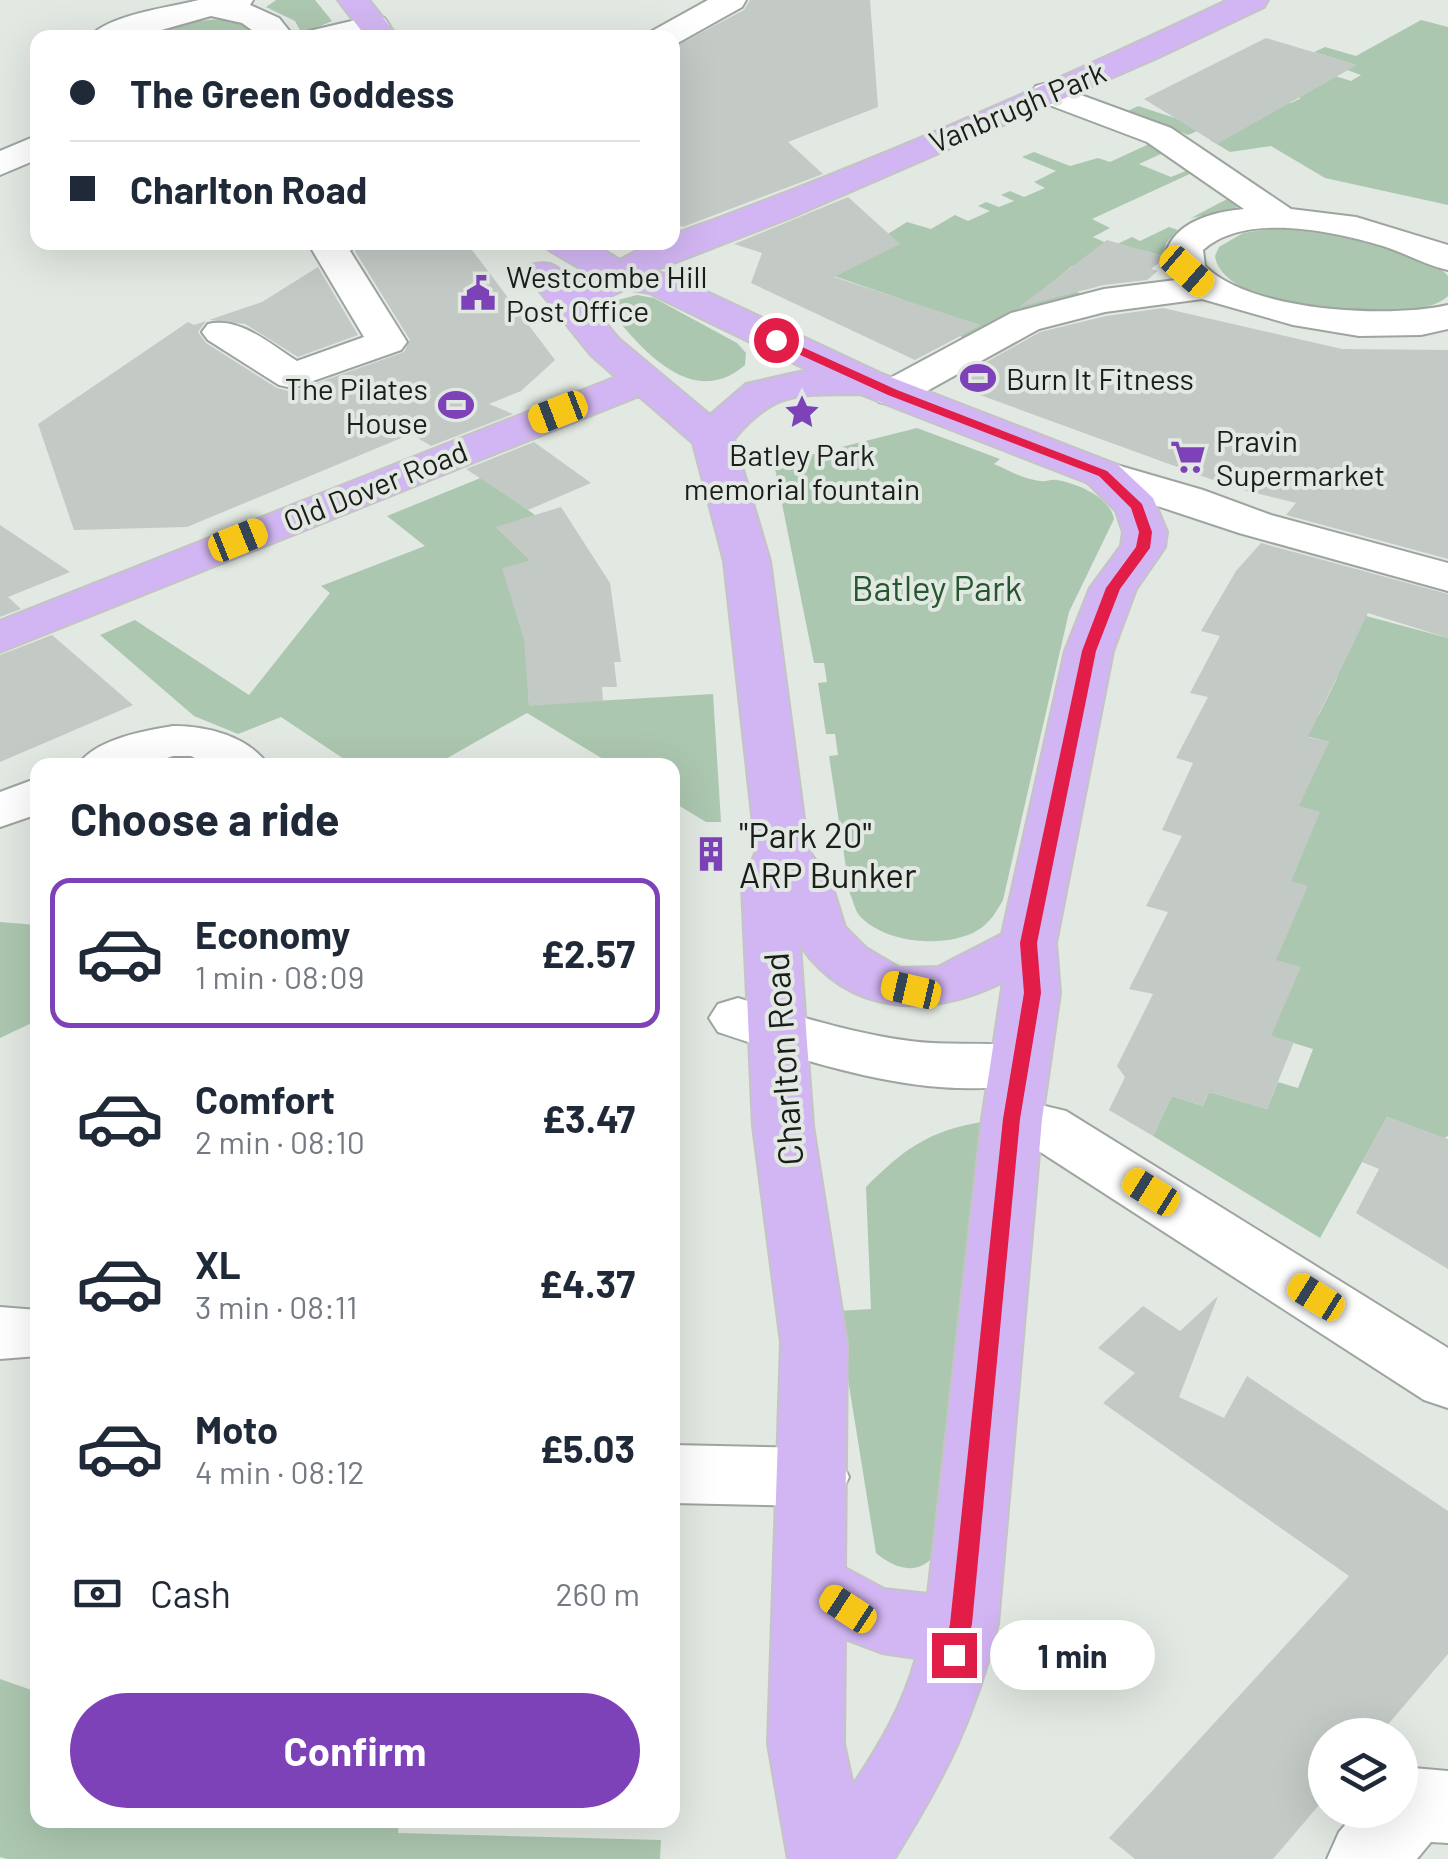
<!DOCTYPE html>
<html lang="en">
<head>
<meta charset="utf-8">
<style>
	:root { --surface:#fff; --page:#f2f2f3; --text:#1f2937; --muted:#747a83; --line:#e0e1e3; --accent:#7e42b8 }
	body { margin:0; font-family:Barlow,sans-serif; background:var(--page); color:var(--text); height:100vh; display:flex; flex-direction:column; font-size:38px; white-space:nowrap }
	* { box-sizing:border-box; margin:0 }
	p { font-size:32px; color:var(--muted) }
	.icon { flex:none; width:55px; height:55px; fill:none; stroke:currentColor; stroke-width:2; stroke-linecap:round; stroke-linejoin:round }
	.map { position:relative; flex:1; overflow:hidden }
	.details { position:absolute; left:30px; top:758px; width:650px; height:1070px; display:flex; flex-direction:column; background:var(--surface); border-radius:20px; box-shadow:0 10px 40px #0002 }
	.details>* { flex:none }
	.hud { position:absolute; left:30px; top:30px; width:650px; height:220px; border-radius:20px; box-shadow:0 10px 40px #0002; display:grid; align-content:center; height:220px; padding:0 40px; background:var(--surface) }
	.tools { position:absolute; left:1308px; top:1718px; display:grid; gap:20px }
	.tools a { display:grid; place-items:center; width:110px; height:110px; border-radius:50%; background:var(--surface); box-shadow:0 10px 40px #0002; font-size:50px }
	.end { position:absolute; width:45px; height:45px; margin:-22px; border:12px solid #e11d48; background:#fff; box-shadow:0 0 0 5px #fff }
	.from { border-radius:50% }
	.bubble { position:absolute; height:70px; border-radius:35px; background:var(--surface); box-shadow:0 10px 40px #0002; font-size:32px; font-weight:700; line-height:70px; text-align:center }
	.car { position:absolute; width:30px; height:60px; margin:-30px -15px; border-radius:12px; box-shadow:0 0 8px 2px #0007; background:linear-gradient(#f5c518 24%,#345 0 40%,#f5c518 0 76%,#345 0 86%,#f5c518 0) }
	.hud b { display:flex; align-items:center; gap:35px; height:95px; font-size:38px }
	.hud b+b { border-top:2px solid var(--line) }
	.hud i { width:25px; height:25px; background:var(--text) }
	ul { padding:0; list-style:none }
	li { display:flex; align-items:center; gap:30px; height:150px; margin:0 20px 15px; padding:0 20px; border:5px solid transparent; border-radius:20px }
	li div { flex:1 }
	li b { display:block; font-size:38px }
	li em { font-style:normal; font-weight:700 }
	li.on { border-color:var(--accent) }
	li>.icon { width:90px; height:90px; stroke-width:1.5 }
	h2 { padding:0 40px; font-size:45px; line-height:120px }
	.pay { display:flex; align-items:center; gap:25px; height:110px; padding:0 40px; font-size:38px }
	.pay p { margin-inline-start:auto }
	.primary-button { display:flex; gap:20px; margin-top:auto; padding:20px 40px }
	.primary-button a { flex:1; height:115px; border-radius:60px; background:var(--accent); color:#fff; font-size:40px; font-weight:700; line-height:115px; text-align:center }
	.map>svg:first-child { display:block }
	.green { fill:#acc7b0 }
	.building { fill:#c3c9c4 }
	.lines { fill:none; stroke-linecap:round; stroke-linejoin:round }
	.minor-casing { stroke:#9ea49f; stroke-width:4 }
	.major-casing { stroke:#c4c4c4; stroke-width:4 }
	.minor { fill:#fff; fill-rule:evenodd }
	.major { fill:#d2b6f3; fill-rule:evenodd }
	.route { fill:#e11d48 }
	.labels { text-anchor:middle; dominant-baseline:central; stroke-width:8; stroke-linejoin:round; paint-order:stroke }
	.far-street-label { font-size:30px; fill:#1b1d1b; stroke:#e2e8e2 }
	.far-poi-label { font-size:30px; fill:#1b1d1b; stroke:#e2e8e2; text-anchor:start }
	.park-label { font-size:35px; fill:#255630; stroke:#e2e8e2 }
	.poi-label { font-size:35px; fill:#1b1d1b; stroke:#e2e8e2; text-anchor:start }
	.street-label { font-size:35px; fill:#1b1d1b; stroke:#e2e8e2 }
</style>
</head>
<body>
<div class="map">
<svg width="1448" height="1859" viewBox="0 0 1448 1859">
	<rect width="100%" height="100%" fill="#e2e8e2"/>
	<g class="green">
		<path d="M276,0h39l17,21 -30,13 -7,-13 -29,-14z"/>
		<path d="M222,19l24,2 17,17h-133l54,-16z"/>
		<path d="M1421,20l27,7v178l-123,-27 -54,-32 -41,6 -20,-12 14,-5 -15,-9 -21,9 -60,-24 10,-5 43,14 88,-23 22,6 10,-5 -14,-5 7,-30 57,18 10,-6 -14,-5 9,-5 -42,-13 11,-5 31,9z"/>
		<path d="M1149,144l14,9 -24,11 32,13 22,-9 43,28 4,9 -9,6 -40,7 40,-21 -37,-25 -102,47 18,9 -17,9 20,9 19,-9 8,4 29,-14 9,3 -12,13 -3,13 -44,-12 -34,26 -13,-4 -18,15 10,4 -1,3 27,8 -70,13 -51,31 -78,-35 10,-6 -76,-26 82,-51 24,7 24,-14 13,6 22,-10 -12,-5 8,-4 13,5 15,-6 -13,-6 9,-4 14,6 21,-9 -11,-6 22,-11 -34,-14 12,-5 36,14 28,-8 12,4z"/>
		<path d="M1281,227c45,2 136,14 167,49v20c-36,34 -226,17 -233,-40l4,-9 24,-14z"/>
		<path d="M637,295l17,3 83,45 9,10 -1,12c-52,45 -102,-14 -133,-52l-1,-7 7,-6z"/>
		<path d="M917,428l83,31 -6,5c14,6 31,16 46,17 6,1 11,-2 16,-1 21,3 54,17 58,39l-45,93 -66,288c-7,12 -13,23 -25,30 -31,19 -94,14 -119,-15 -4,-5 -6,-15 -9,-21l-21,-138 9,-1 -3,-21h-9l-8,-51 9,-1 -3,-19h-10l-40,-199z"/>
		<path d="M483,477l52,38 -38,13 34,33 -27,7 22,77 3,60 184,-11 8,128h-15l-33,-20 -1,-37h-59l-86,-52 -92,52h-82l-72,-48 -43,17 -44,-18 -94,-81 35,-15 114,75 81,-102 -9,-7 104,-40 -38,-30z"/>
		<path d="M1303,599l145,39v498l-4,2 -57,-21 -67,121 -167,-102 19,-40 31,10 6,-14 58,17 11,-27 20,6 15,-39 -97,-30 30,-67 61,-66 -51,-13 63,-61 -50,-14 60,-56 -49,-13 -10,-25 49,11 18,-37z"/>
		<path d="M0,922l37,3 1,95 -38,18z"/>
		<path d="M982,1122l-49,435c-17,19 -39,11 -57,-4l-39,-242 34,-2 -5,-122c38,-38 62,-56 116,-65z"/>
		<path d="M0,1679l37,13 1,128h361l-1,13 263,7 -1,19h-653l-7,-2z"/>
	</g>
	<g class="building">
		<path d="M750,0h120l8,107 -90,35 35,32 -140,53 -11,-3v-176l72,-38z"/>
		<path d="M1266,38l91,27 -140,79 -73,-45z"/>
		<path d="M848,197l52,47 -66,33 147,48 -66,35 -164,-77 11,-30 -28,-9z"/>
		<path d="M1107,240l55,16 1,4 -12,9 7,2 -11,9 -43,5 -85,22z"/>
		<path d="M360,242h106l89,118 -34,31 -32,13 24,10 -82,32 -20,-12 -224,93 -113,3 -36,-106 150,-102 6,3 12,-4 -8,11 8,11 71,45 15,4 112,-40 6,-12 -55,-89z"/>
		<path d="M318,267l40,68 -60,22 -53,-33 -36,-4 53,-18z"/>
		<path d="M1163,308l179,41 106,1v209l-162,-44 10,-12 -61,-15 -255,-93 4,-3 -28,-13 84,-47 66,-16z"/>
		<path d="M534,442l57,41 -63,27 -62,-41z"/>
		<path d="M561,507l49,76 11,79h-7l3,25h-15l1,14 -74,5 -5,-66 -22,-72 29,-7 -35,-34z"/>
		<path d="M0,525l70,47 -62,25 13,12 -21,8z"/>
		<path d="M1261,543l187,51v44l-80,-25 -60,124 21,5 -30,64 21,6 -29,70 17,4 -32,74 25,7 -30,69 23,6 -27,67 -58,-17 -6,14 -31,-10 -19,40 -44,-26 16,-33 -8,-11 36,-72 -24,-5 39,-77 -22,-6 36,-70 -20,-6 31,-67 -17,-5 32,-61 -18,-4 30,-57 -19,-5 35,-60z"/>
		<path d="M52,635l81,70 -133,57v-107z"/>
		<path d="M1387,1117l61,22v130l-92,-56 23,-44 -17,-7z"/>
		<path d="M1218,1296l-39,101 45,21 23,-42 201,135v143l-69,81h-54v63l-52,61h-138l-26,-21 240,-262 -246,-173 32,-30 -37,-25 45,-42 37,25z"/>
	</g>
	<g class="lines">
		<defs>
			<g id="minor">
				<path d="M199,0h54l-3,5 29,13 16,20h-32l-21,-15 -31,-7 -78,22h-44c17,-23 82,-31 110,-38z"/>
				<path d="M708,0h38l-4,7 -68,38 -2,-7h-24l4,-7z"/>
				<path d="M373,16l11,2 5,7 -5,7 -24,6h-55l4,-7z"/>
				<path d="M1048,83l123,45 120,81 65,8 92,28v25c-23,-5 -43,-17 -65,-24 -51,-15 -137,-34 -180,4l2,16c44,45 183,53 243,39v24l-27,6 -62,1 -66,-11 -91,-26 -97,13 -66,17 -132,73 -14,3 -14,-3 -6,-9 6,-9 132,-71 93,-24 72,-9 -11,-24c8,-34 47,-44 79,-47l-97,-67 -111,-42 -5,-7 5,-7z"/>
				<path d="M38,135v24l-38,16v-24z"/>
				<path d="M315,242h42l-7,9 57,91 -6,8 -108,38 -14,-3 -71,-45 -6,-8 6,-8c32,-8 63,21 89,37l67,-24 -53,-89z"/>
				<path d="M1103,461l100,29 68,25 177,48v28l-209,-58 -151,-50 -7,-9 7,-9z"/>
				<path d="M173,726c34,0 75,10 95,39h-59l-18,-9h-18l-27,9h-68c18,-26 65,-34 95,-39z"/>
				<path d="M38,778v36l-38,13v-35z"/>
				<path d="M738,998c57,17 112,35 172,43 42,6 89,-2 130,10l8,14 -8,14c-98,29 -229,-16 -322,-47l-9,-14 9,-14z"/>
				<path d="M1012,1098l54,13 382,237v60l-24,-8 -396,-256 -37,-10 -9,-15 9,-15z"/>
				<path d="M0,1307l38,3v46l-38,3z"/>
				<path d="M672,1445l142,3 25,9 10,20 -10,20 -25,9 -142,-3z"/>
				<path d="M1413,1768l35,3v72l-17,-1 -14,17h-90l12,-27 19,-22h42v-37z"/>
			</g>
			<g id="major">
				<path d="M338,0h31l30,38h-32z"/>
				<path d="M1228,0h40l-4,7 -107,51 -365,159 -139,54 20,5 207,97 238,92 35,33 14,34 -2,15 -29,42 -23,62 -57,292 4,50 -18,126 -44,505c-22,93 -54,155 -104,235h-106l-20,-115 13,-401 -28,-217 -11,-239 14,-36 -32,-290 -31,-118 -54,-47 -639,256v-31l616,-244 -25,-22 -66,-82 6,-8c22,-6 29,3 42,19l20,-8 -44,-26 -5,-8h46l30,18 33,-18h19v-7c189,-68 375,-149 556,-235zM626,289l23,4 159,77 -62,14 -36,31 -91,-76 -28,-34zM860,394l228,89 28,28 7,21 -2,14 -31,42 -25,63 -63,283 -64,33 -38,1 -34,-20 -21,-21 -13,-42 -24,-36 -38,-288 -36,-122c41,-50 67,-44 126,-45zM800,945c50,72 131,73 203,37l-21,137 -54,475 -44,-5 -39,-21 2,-225 -34,-217zM845,1639l37,14 34,5c-13,48 -36,86 -63,127l-9,-41z"/>
			</g>
		</defs>
		<use href="#minor" class="minor-casing"/>
		<use href="#major" class="major-casing"/>
		<use href="#minor" class="minor"/>
		<use href="#major" class="major"/>
	</g>
	<path class="route" d="M772,337h8l117,53 210,81 35,33 10,28 -2,16 -30,41 -24,62 -59,292 4,50 -21,126 -48,505 -8,31 -10,10 -11,-10 7,-31 53,-505 21,-126 -4,-50 62,-292 24,-63 30,-41 3,-15 -8,-24 -32,-32 -211,-81 -116,-53z"/>
	<defs>
		<symbol id="civic-bare" viewBox="-9 -9 18 18"><path d="M-.6-6.5H3V-4.5H.6V-3L4-1V1h2V6H-6V1h2V-1L-.6-3ZM-1.2 2.5V6h2.4V2.5Z" fill="#7e42b8" stroke="#e2e8e2" stroke-width="2.5" paint-order="stroke"/></symbol>
		<symbol id="stadium-bare" viewBox="-9 -9 18 18"><path d="M0-5a6.5 5 0 1 0 0 10a6.5 5 0 1 0 0-10ZM-3.5-1.8h7v3.6h-7Z" fill="#7e42b8" stroke="#e2e8e2" stroke-width="2.5" paint-order="stroke"/></symbol>
		<symbol id="sight-bare" viewBox="-9 -9 18 18"><path d="M0-6L1.8-2.2L6-1.7L2.9 1.2L3.7 5.4L0 3.3L-3.7 5.4L-2.9 1.2L-6-1.7L-1.8-2.2Z" fill="#7e42b8" stroke="#e2e8e2" stroke-width="2.5" paint-order="stroke"/></symbol>
		<symbol id="supermarket-bare" viewBox="-9 -9 18 18"><path d="M-6-5.5h2.5l.6 2H6L4.5 2H-2.5L-4.4-4H-6ZM-1.5 3.2a1.3 1.3 0 1 0 .1 0ZM3 3.2a1.3 1.3 0 1 0 .1 0Z" fill="#7e42b8" stroke="#e2e8e2" stroke-width="2.5" paint-order="stroke"/></symbol>
		<symbol id="building-bare" viewBox="-9 -9 18 18"><path d="M-4-6H4V6H1V3H-1V6H-4ZM-2.5-4.3h1.7v1.8h-1.7ZM.8-4.3h1.7v1.8H.8ZM-2.5-1h1.7V.8h-1.7ZM.8-1h1.7V.8H.8Z" fill="#7e42b8" stroke="#e2e8e2" stroke-width="2.5" paint-order="stroke"/></symbol>
	</defs>
	<g fill-rule="evenodd">
		<use href="#civic-bare" x="453" y="268" width="50" height="50"/>
		<use href="#stadium-bare" x="953" y="353" width="50" height="50"/>
		<use href="#stadium-bare" x="431" y="380" width="50" height="50"/>
		<use href="#sight-bare" x="777" y="387" width="50" height="50"/>
		<use href="#supermarket-bare" x="1163" y="432" width="50" height="50"/>
		<use href="#building-bare" x="686" y="829" width="50" height="50"/>
	</g>
	<g class="labels">
		<g class="far-street-label">
			<text transform="translate(1017 106) rotate(-23)">Vanbrugh Park</text>
			<text transform="translate(375 485) rotate(-22)">Old Dover Road</text>
		</g>
		<g class="far-poi-label">
			<text x="506" y="276">Westcombe Hill<tspan x="506" dy="34">Post Office</tspan></text>
			<text x="1006" y="378">Burn It Fitness</text>
			<text x="428" y="388" text-anchor="end">The Pilates<tspan x="428" dy="34">House</tspan></text>
			<text x="1216" y="440">Pravin<tspan x="1216" dy="34">Supermarket</tspan></text>
			<text x="802" y="454" text-anchor="middle">Batley Park<tspan x="802" dy="34">memorial fountain</tspan></text>
		</g>
		<g class="park-label">
			<text x="937" y="587">Batley Park</text>
		</g>
		<g class="poi-label">
			<text x="739" y="834">"Park 20"<tspan x="739" dy="40">ARP Bunker</tspan></text>
		</g>
		<g class="street-label">
			<text transform="translate(782 1059) rotate(-94)">Charlton Road</text>
		</g>
	</g>
</svg>
<div class="tools">
<a><svg class="icon" aria-label="layers" viewBox="0 0 24 24"><path d="M12 4l9 5-9 5-9-5zM3 14l9 5 9-5"/></svg></a>
</div>
<i class="end from" style="left:776px;top:340px"></i>
<i class="end" style="left:954px;top:1655px"></i>
<div class="bubble" style="left:990px;top:1620px;width:165px">1 min</div>
<i class="car" style="left:1187px;top:271px;rotate:131deg"></i>
<i class="car" style="left:558px;top:412px;rotate:249deg"></i>
<i class="car" style="left:238px;top:540px;rotate:68deg"></i>
<i class="car" style="left:911px;top:990px;rotate:283deg"></i>
<i class="car" style="left:1151px;top:1192px;rotate:302deg"></i>
<i class="car" style="left:1316px;top:1297px;rotate:302deg"></i>
<i class="car" style="left:848px;top:1609px;rotate:303deg"></i>
<div class="hud">
<b><i class="from"></i>The Green Goddess</b>
<b><i></i>Charlton Road</b>
</div>
<section class="details">
<h2>Choose a ride</h2>
<ul>
<li class="on"><svg class="icon" aria-label="car" viewBox="0 0 24 24"><path d="M5 17H2v-5l4-1 3-4h7l3 4 3 1v5h-3M9 17h6M6 11h13"/><circle cx="7" cy="17" r="2"/><circle cx="17" cy="17" r="2"/></svg><div><b>Economy</b><p>1 min · 08:09</p></div><em>£2.57</em></li>
<li><svg class="icon" aria-label="car" viewBox="0 0 24 24"><path d="M5 17H2v-5l4-1 3-4h7l3 4 3 1v5h-3M9 17h6M6 11h13"/><circle cx="7" cy="17" r="2"/><circle cx="17" cy="17" r="2"/></svg><div><b>Comfort</b><p>2 min · 08:10</p></div><em>£3.47</em></li>
<li><svg class="icon" aria-label="car" viewBox="0 0 24 24"><path d="M5 17H2v-5l4-1 3-4h7l3 4 3 1v5h-3M9 17h6M6 11h13"/><circle cx="7" cy="17" r="2"/><circle cx="17" cy="17" r="2"/></svg><div><b>XL</b><p>3 min · 08:11</p></div><em>£4.37</em></li>
<li><svg class="icon" aria-label="car" viewBox="0 0 24 24"><path d="M5 17H2v-5l4-1 3-4h7l3 4 3 1v5h-3M9 17h6M6 11h13"/><circle cx="7" cy="17" r="2"/><circle cx="17" cy="17" r="2"/></svg><div><b>Moto</b><p>4 min · 08:12</p></div><em>£5.03</em></li>
</ul>
<div class="pay"><svg class="icon" aria-label="cash" viewBox="0 0 24 24"><path d="M3 7h18v10H3z"/><circle cx="12" cy="12" r="2"/></svg>Cash<p>260 m</p></div>
<div class="primary-button"><a>Confirm</a></div>
</section>
</div>
</body>
</html>
